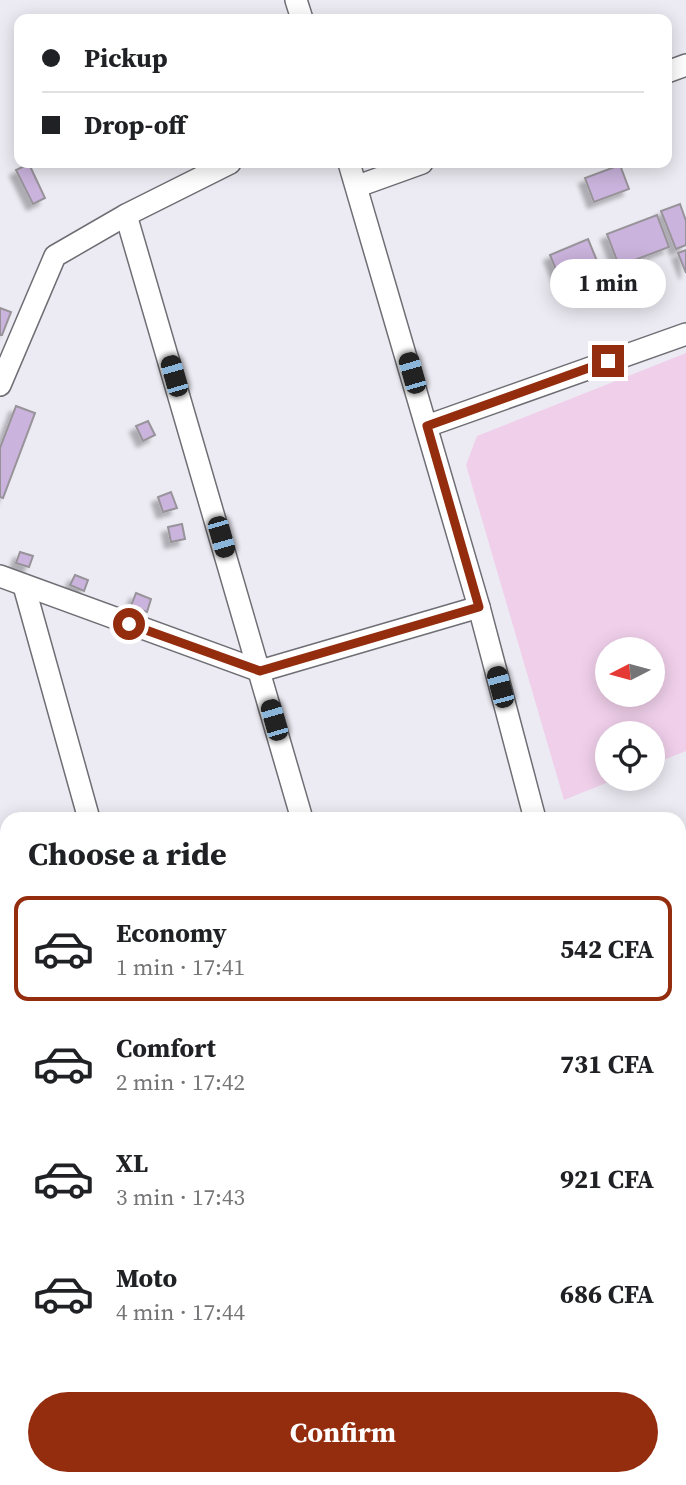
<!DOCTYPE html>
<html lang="en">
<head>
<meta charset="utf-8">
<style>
	:root { --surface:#fff; --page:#f6f6f6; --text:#202124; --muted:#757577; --line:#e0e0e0; --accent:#942d0e }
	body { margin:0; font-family:"Source Serif 4",serif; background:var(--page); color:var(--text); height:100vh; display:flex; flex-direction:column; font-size:26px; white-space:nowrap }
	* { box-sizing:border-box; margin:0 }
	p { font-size:23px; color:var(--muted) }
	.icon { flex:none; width:38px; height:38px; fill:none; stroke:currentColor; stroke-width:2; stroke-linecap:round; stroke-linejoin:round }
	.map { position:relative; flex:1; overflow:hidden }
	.details { position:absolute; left:0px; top:812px; width:686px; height:674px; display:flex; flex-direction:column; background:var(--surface); border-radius:21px 21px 0 0; box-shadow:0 4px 18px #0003 }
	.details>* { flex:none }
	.guide { position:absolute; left:14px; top:14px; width:658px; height:154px; border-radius:14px; box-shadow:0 4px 18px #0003; display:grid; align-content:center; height:154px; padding:0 28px; background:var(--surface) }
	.needle { width:46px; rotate:264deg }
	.controls { position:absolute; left:595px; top:637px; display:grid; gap:14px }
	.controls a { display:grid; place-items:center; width:70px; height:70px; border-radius:50%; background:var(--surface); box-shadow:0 4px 18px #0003; font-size:35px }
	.end { position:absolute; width:32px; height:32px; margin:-16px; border:9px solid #942d0e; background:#fff; box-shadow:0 0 0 4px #fff }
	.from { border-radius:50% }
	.bubble { position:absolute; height:49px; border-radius:24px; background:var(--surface); box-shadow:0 4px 18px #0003; font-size:23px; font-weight:700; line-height:49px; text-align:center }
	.car { position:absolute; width:21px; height:42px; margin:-21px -10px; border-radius:9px; box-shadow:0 0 5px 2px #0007; background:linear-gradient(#222 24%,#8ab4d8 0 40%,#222 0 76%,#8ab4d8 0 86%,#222 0) }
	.guide b { display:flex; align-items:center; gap:24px; height:66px; font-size:26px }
	.guide b+b { border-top:2px solid var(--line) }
	.guide i { width:18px; height:18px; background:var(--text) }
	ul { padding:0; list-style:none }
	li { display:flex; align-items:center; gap:21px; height:105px; margin:0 14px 10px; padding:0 14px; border:4px solid transparent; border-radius:14px }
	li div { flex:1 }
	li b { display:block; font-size:26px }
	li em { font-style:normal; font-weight:700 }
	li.on { border-color:var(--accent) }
	li>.icon { width:63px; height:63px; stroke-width:1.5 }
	h2 { padding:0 28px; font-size:32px; line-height:84px }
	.cta { display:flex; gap:14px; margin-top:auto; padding:14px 28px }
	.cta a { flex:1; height:80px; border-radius:42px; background:var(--accent); color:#fff; font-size:28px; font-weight:700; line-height:80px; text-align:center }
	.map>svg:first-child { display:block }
	.green { fill:#f0cfea; fill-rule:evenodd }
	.building { fill:#cab3dc; stroke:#979399; stroke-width:2; filter:url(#shadow) }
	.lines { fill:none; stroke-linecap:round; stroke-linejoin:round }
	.street-casing { stroke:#6e6e74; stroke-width:24 }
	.path { stroke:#8a898f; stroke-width:4.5; stroke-dasharray:5 5; stroke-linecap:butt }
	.street { stroke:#fff; stroke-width:21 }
	.route { stroke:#942d0e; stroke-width:9 }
</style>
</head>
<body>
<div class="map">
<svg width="686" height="1485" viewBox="0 0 686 1485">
	<defs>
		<filter id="shadow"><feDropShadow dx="-6" dy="6" stdDeviation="2" flood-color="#0004"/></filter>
	</defs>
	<rect width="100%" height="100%" fill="#ecebf3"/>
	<path class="green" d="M686,353v398l-33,13v-31h-46v46h9l-52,21 -98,-335 11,-29zM607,649h46v46h-46z"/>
	<g class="building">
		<path d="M29,164l16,34 -12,6 -17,-34z"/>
		<path d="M620,165l9,24 -35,13 -9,-24z"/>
		<path d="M680,204l6,17v24l-10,4 -15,-38z"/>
		<path d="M657,215l12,32 -50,19 -12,-32z"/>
		<path d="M588,239l14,34 -38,16 -14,-34z"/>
		<path d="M686,250v23l-8,-20z"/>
		<path d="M0,308l11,4 -9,23h-2z"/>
		<path d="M16,406l19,7 -32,85 -3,-1v-49z"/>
		<path d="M148,421l7,14 -12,6 -7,-15z"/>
		<path d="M171,492l6,16 -14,4 -5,-15z"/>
		<path d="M182,524l3,15 -14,3 -3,-15z"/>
		<path d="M20,552l13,4 -4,11 -13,-4z"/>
		<path d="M75,575l13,5 -4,11 -14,-6z"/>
		<path d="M136,593l15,6 -4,13 -16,-6z"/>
	</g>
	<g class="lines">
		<defs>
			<g id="street">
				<path d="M296,0l6,19"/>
				<path d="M667,72l19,-7"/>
				<path d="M349,163l130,444 56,212"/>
				<path d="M358,186l64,-23"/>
				<path d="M126,215l176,604"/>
				<path d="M0,385l55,-129 71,-41 104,-52"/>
				<path d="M427,426l259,-92"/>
				<path d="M0,576l260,95 219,-64"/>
				<path d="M24,586l65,233"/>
				<path d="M679,978l7,-3"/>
				<path d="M0,1189l7,-2"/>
				<path d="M679,1336l7,24"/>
				<path d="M0,1415l7,-2"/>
				<path d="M679,1415l7,-2"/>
				<path d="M271,1479l2,6"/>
				<path d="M482,1485l16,-6"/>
			</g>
		</defs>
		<use href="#street" class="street-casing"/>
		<path class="path" d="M679,1392l7,-8"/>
		<use href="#street" class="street"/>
	</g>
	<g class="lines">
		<path class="route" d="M129,624l131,47 219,-64 -52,-181 181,-65"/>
	</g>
</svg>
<div class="controls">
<a><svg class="needle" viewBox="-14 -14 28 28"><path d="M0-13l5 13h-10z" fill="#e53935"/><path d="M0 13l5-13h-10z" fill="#757577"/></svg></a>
<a><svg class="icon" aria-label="locate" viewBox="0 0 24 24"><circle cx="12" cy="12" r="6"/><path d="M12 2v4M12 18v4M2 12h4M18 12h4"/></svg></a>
</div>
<i class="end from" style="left:129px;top:624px"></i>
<i class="end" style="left:608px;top:361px"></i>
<div class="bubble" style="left:550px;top:259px;width:116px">1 min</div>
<i class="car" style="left:412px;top:373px;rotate:344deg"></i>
<i class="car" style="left:174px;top:376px;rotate:344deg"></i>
<i class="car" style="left:221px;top:537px;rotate:164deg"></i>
<i class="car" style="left:500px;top:687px;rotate:345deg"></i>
<i class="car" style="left:274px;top:720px;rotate:344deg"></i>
<div class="guide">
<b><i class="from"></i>Pickup</b>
<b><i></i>Drop-off</b>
</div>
<section class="details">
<h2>Choose a ride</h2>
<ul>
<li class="on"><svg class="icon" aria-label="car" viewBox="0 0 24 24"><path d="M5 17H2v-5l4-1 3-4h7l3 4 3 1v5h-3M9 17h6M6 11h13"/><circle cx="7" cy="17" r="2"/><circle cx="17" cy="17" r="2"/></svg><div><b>Economy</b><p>1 min · 17:41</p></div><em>542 CFA</em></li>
<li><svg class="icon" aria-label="car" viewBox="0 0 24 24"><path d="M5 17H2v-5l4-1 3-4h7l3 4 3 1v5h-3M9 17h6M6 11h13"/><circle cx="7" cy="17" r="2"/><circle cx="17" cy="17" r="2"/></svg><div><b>Comfort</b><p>2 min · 17:42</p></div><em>731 CFA</em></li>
<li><svg class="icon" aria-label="car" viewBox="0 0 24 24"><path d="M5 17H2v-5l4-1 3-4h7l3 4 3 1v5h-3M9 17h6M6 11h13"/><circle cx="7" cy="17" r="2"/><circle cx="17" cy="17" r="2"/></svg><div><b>XL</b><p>3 min · 17:43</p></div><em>921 CFA</em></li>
<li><svg class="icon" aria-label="car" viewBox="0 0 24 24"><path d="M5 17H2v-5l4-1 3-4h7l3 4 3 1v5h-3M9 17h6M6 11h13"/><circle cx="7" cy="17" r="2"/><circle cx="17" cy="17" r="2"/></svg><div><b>Moto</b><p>4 min · 17:44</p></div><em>686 CFA</em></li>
</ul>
<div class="cta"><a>Confirm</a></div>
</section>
</div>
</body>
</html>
